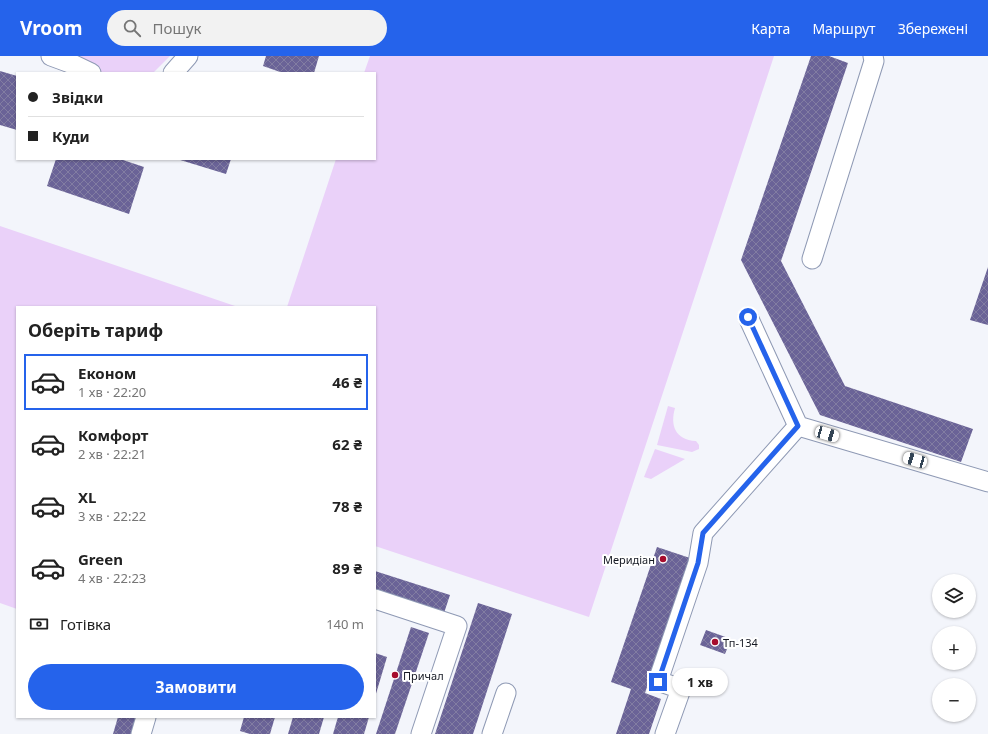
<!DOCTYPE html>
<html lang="uk">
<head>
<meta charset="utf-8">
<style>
	:root { --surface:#fff; --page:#f2f2f2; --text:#222; --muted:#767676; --line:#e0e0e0; --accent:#2563eb }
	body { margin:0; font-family:"Noto Sans",sans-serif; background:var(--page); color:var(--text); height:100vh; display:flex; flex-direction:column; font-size:15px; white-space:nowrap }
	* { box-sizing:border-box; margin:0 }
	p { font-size:13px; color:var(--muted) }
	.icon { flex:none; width:22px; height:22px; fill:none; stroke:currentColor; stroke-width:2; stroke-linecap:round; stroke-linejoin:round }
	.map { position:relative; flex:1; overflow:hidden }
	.side { position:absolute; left:16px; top:250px; width:360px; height:412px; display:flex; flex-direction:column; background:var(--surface); border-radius:0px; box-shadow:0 1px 3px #0004 }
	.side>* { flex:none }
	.banner { position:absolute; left:16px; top:16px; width:360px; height:88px; border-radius:0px; box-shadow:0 1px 3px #0004; display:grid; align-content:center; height:88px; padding:0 12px; background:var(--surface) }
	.controls { position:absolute; left:932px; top:518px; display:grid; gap:8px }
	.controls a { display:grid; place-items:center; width:44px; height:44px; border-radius:50%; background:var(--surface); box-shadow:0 1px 3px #0004; font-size:20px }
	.end { position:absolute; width:18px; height:18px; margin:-9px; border:5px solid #2563eb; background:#fff; box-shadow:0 0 0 2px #fff }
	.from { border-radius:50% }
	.bubble { position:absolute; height:28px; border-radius:14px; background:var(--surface); box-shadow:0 1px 3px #0004; font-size:13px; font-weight:700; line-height:28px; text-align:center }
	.car { position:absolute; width:12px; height:24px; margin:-12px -6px; border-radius:5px; box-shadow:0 0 3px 1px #0007; background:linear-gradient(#fff 24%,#345 0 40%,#fff 0 76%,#345 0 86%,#fff 0) }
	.banner b { display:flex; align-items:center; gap:14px; height:38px; font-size:15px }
	.banner b+b { border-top:1px solid var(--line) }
	.banner i { width:10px; height:10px; background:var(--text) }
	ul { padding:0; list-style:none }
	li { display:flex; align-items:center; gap:12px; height:56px; margin:0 8px 6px; padding:0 4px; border:2px solid transparent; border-radius:0px }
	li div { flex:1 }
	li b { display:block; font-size:15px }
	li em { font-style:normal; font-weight:700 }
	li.active { border-color:var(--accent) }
	li>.icon { width:36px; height:36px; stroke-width:1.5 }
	h2 { padding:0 12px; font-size:18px; line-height:48px }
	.pay { display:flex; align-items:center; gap:10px; height:44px; padding:0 12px; font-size:15px }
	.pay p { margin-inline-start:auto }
	.button { display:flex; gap:8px; margin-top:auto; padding:8px 12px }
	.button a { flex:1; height:46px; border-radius:24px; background:var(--accent); color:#fff; font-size:16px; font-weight:700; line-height:46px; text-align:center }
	header { display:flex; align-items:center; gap:24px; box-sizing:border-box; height:56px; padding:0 20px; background:var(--accent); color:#fff }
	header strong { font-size:19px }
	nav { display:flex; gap:22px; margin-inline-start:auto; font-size:14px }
	.search { width:280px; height:36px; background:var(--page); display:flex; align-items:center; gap:10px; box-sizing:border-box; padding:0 14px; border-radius:22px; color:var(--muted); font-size:15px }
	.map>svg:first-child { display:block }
	.green { fill:#ead1f9 }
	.building { fill:url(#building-cross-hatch) }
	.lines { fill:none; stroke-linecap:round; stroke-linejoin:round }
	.minor-casing { stroke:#8e99b4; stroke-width:21 }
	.minor { stroke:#fff; stroke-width:19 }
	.route { stroke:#2563eb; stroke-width:5 }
	.poi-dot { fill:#a60c2d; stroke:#fff; stroke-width:1.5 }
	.labels { text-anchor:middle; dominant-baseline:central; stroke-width:4; stroke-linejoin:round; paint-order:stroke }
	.poi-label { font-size:11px; fill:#151923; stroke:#fff; text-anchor:start }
</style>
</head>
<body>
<header>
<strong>Vroom</strong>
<div class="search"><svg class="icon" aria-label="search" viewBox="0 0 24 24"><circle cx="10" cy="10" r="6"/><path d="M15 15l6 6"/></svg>Пошук</div>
<nav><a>Карта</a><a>Маршрут</a><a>Збережені</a></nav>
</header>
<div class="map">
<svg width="988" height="678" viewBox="0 0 988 678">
	<defs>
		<pattern id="building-cross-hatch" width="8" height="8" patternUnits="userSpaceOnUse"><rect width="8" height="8" fill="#6a6397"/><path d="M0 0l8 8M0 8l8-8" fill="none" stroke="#827da2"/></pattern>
	</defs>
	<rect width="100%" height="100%" fill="#f3f5fb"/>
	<g class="green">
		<path d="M80,0h90l-17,17h-49l-13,-7z"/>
		<path d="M370,0h404l-185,561 -214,-71v-239h-88l49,-148h39v-86h-11z"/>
		<path d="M0,170l238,81h-221v302l-17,-6z"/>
		<path d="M668,350l7,2c-5,17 0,32 21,33l3,4v4l-7,3 -35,-7z"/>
		<path d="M655,393l30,10 -34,20 -7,-2z"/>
	</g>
	<g class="building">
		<path d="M266,0h53l-5,17h-31l-20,-7z"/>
		<path d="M811,0h18l19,7 -67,198 64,125 128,43 -12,33 -141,-47 -79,-155z"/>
		<path d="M0,15l17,5v54l-17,-5z"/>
		<path d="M56,103h64l24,8 -15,47 -82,-28z"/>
		<path d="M177,103h54l-5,15z"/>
		<path d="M988,211v58l-18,-5z"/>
		<path d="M657,491l33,11 -45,135 16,6 -12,35h-33l15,-45 -20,-7z"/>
		<path d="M375,515l75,24 -6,18 -69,-22z"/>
		<path d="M478,547l34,11 -39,120h-38z"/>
		<path d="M411,571l18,6 -34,101h-19z"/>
		<path d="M706,574l25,9 -6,15 -25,-9z"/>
		<path d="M375,597l12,4 -12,40z"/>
		<path d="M118,661h20l-5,17h-20z"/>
		<path d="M244,661h31l-5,17h-20l-10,-3z"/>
		<path d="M293,661h31l-5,17h-31z"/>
		<path d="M338,661h31l-5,17h-31z"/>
	</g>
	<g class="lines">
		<defs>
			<g id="minor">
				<path d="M51,0l19,7 21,10"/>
				<path d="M173,17l15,-17"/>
				<path d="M812,203l62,-198 -1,-5"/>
				<path d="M748,261l50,109 190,56"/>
				<path d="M375,543l82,27 -36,108"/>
				<path d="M141,678l5,-17"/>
				<path d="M492,678l14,-41"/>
				<path d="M665,678l16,-45 -23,-8 40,-118 5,-30 95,-107"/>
			</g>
		</defs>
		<use href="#minor" class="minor-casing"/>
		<use href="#minor" class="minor"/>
	</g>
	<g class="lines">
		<path class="route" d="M658,626l40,-119 5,-30 95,-107 -50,-109"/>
	</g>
	<g class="poi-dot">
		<circle cx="663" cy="503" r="4"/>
		<circle cx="715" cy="586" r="4"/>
		<circle cx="395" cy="619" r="4"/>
	</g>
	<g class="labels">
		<g class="poi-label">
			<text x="655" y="503" text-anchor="end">Меридіан</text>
			<text x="723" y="586">Тп-134</text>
			<text x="403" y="619">Причал</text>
		</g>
	</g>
</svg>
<div class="controls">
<a><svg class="icon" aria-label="layers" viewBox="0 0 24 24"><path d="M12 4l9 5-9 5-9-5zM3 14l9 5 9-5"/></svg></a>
<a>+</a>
<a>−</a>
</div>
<i class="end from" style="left:748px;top:261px"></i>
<i class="end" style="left:658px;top:626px"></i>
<div class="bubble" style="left:672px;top:612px;width:56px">1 хв</div>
<i class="car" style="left:827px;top:378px;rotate:106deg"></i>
<i class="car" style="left:915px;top:404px;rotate:286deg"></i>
<div class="banner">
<b><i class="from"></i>Звідки</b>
<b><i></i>Куди</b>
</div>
<section class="side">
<h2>Оберіть тариф</h2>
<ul>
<li class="active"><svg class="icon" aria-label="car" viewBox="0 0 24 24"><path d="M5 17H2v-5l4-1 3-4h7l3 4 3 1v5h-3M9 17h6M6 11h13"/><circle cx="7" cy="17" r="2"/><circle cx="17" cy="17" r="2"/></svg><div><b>Економ</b><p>1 хв · 22:20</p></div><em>46 ₴</em></li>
<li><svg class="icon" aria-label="car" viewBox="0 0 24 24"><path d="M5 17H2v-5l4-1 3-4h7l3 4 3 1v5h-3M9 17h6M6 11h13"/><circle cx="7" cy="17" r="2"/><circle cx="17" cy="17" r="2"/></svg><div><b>Комфорт</b><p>2 хв · 22:21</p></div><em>62 ₴</em></li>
<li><svg class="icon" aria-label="car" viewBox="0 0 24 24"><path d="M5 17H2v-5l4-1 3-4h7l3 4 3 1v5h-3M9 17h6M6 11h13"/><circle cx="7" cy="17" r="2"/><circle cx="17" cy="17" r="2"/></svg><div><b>XL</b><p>3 хв · 22:22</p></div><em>78 ₴</em></li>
<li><svg class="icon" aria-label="car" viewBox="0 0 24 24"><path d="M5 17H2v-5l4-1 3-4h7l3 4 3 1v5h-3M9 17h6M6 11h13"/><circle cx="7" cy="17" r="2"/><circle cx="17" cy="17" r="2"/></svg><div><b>Green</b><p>4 хв · 22:23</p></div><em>89 ₴</em></li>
</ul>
<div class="pay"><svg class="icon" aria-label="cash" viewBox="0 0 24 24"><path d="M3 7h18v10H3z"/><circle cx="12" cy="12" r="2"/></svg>Готівка<p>140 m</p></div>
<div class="button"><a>Замовити</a></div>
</section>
</div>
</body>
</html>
